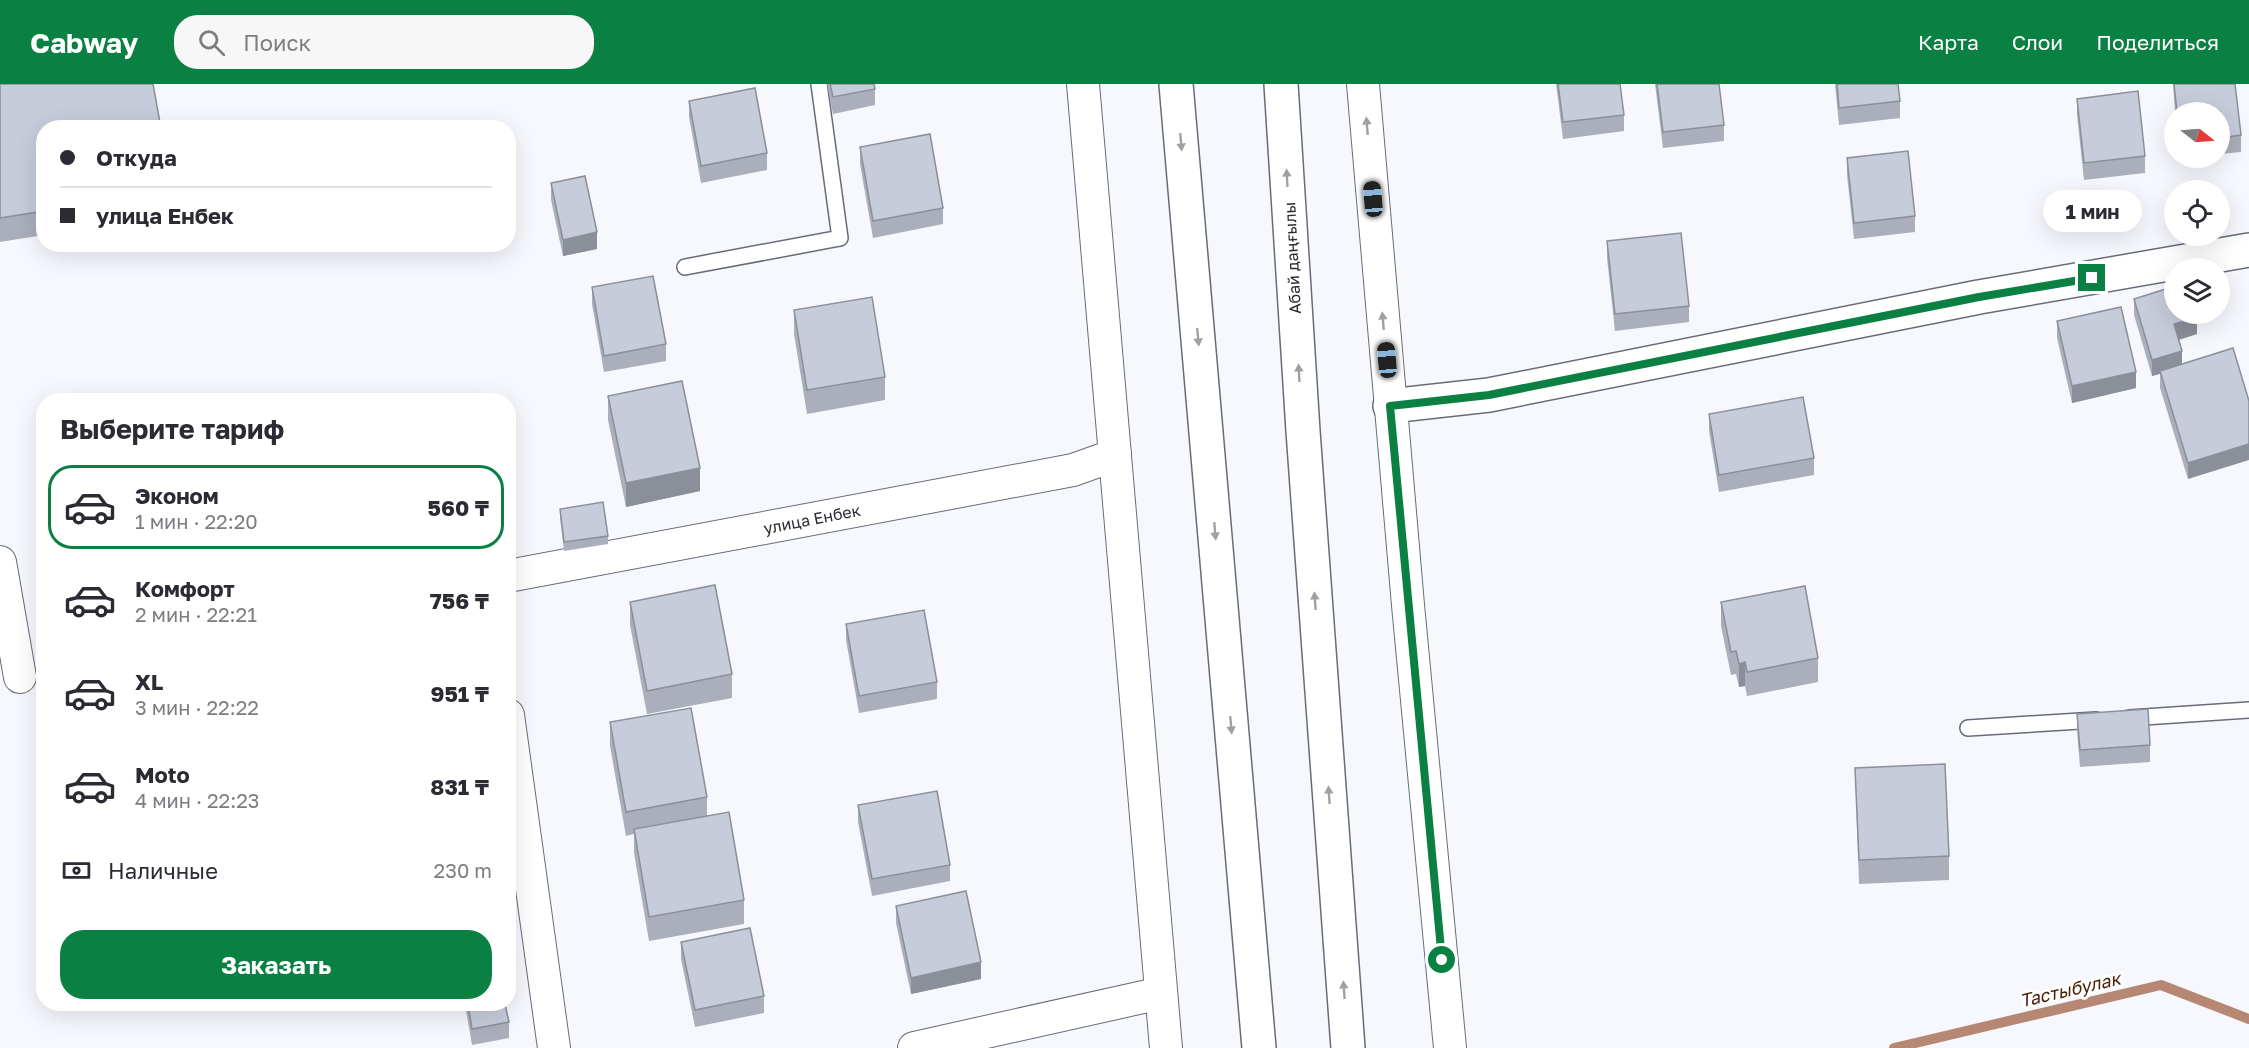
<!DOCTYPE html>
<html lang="ru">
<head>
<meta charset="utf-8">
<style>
	:root { --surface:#fff; --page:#f7f7f7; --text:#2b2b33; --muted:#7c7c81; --line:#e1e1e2; --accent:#0b8043 }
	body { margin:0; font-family:"Golos Text",sans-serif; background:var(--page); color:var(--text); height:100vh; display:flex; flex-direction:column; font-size:22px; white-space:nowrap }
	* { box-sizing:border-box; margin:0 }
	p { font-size:20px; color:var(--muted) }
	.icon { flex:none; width:33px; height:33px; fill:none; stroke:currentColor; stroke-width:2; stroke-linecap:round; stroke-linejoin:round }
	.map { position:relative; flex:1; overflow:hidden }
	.side { position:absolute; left:36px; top:309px; width:480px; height:618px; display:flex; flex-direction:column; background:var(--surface); border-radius:24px; box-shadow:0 6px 24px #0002 }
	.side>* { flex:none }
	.hud { position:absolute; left:36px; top:36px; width:480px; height:132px; border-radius:24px; box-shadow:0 6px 24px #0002; display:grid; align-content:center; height:132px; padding:0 24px; background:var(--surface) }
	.needle { width:39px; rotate:107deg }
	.buttons { position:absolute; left:2164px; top:18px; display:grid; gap:12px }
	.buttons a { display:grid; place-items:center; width:66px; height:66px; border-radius:50%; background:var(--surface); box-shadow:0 6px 24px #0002; font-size:30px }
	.end { position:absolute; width:27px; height:27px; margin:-14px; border:8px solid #0b8043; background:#fff; box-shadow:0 0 0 3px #fff }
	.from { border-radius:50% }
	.bubble { position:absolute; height:42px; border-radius:21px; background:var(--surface); box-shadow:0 6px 24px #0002; font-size:20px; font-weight:700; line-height:42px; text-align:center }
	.car { position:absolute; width:18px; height:36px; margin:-18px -9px; border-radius:8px; box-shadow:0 0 4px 2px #0007; background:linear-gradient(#222 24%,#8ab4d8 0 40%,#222 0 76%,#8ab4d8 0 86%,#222 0) }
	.hud b { display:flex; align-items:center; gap:21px; height:57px; font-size:22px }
	.hud b+b { border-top:2px solid var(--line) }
	.hud i { width:15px; height:15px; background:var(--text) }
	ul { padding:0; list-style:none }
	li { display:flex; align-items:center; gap:18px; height:84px; margin:0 12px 9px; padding:0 12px; border:3px solid transparent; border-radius:24px }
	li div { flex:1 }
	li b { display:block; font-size:22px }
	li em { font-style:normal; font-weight:700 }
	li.active { border-color:var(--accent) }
	li>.icon { width:54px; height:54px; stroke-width:1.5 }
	h2 { padding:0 24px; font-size:27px; line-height:72px }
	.pay { display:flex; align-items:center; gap:15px; height:66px; padding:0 24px; font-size:22px }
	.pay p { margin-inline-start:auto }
	.primary-button { display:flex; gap:12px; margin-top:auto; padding:12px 24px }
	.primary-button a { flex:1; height:69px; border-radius:24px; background:var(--accent); color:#fff; font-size:24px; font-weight:700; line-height:69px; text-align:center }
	header { display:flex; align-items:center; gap:36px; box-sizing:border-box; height:84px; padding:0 30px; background:var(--accent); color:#fff }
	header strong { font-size:28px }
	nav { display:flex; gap:33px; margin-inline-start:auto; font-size:21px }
	.search { width:420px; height:54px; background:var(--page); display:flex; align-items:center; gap:15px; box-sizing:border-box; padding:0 21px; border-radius:24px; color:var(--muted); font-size:22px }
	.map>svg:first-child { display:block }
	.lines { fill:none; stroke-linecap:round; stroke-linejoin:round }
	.stream { stroke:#b68773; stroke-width:10 }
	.service-casing { stroke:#676c79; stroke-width:18 }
	.minor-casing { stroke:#676c79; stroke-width:34 }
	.tertiary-casing { stroke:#676c79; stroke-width:36 }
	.secondary-casing { stroke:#676c79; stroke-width:36 }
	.service { stroke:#fff; stroke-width:15 }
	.minor { stroke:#fff; stroke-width:32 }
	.tertiary { stroke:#fff; stroke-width:33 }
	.secondary { stroke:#fff; stroke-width:33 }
	.wall { fill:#aaafbb }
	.shaded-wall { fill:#8b8f99 }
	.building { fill:#c6ccda; stroke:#8b8f99; stroke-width:1.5 }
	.oneway { fill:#9fa0a2 }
	.route { stroke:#0b8043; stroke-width:8 }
	.labels { text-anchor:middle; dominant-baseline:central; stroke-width:6; stroke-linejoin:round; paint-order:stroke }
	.street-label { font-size:16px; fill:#292c31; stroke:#fff }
	.water-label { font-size:18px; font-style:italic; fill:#4c210a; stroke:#fff }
</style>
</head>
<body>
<header>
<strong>Cabway</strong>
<div class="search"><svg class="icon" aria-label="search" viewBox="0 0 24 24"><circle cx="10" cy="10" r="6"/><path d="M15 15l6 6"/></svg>Поиск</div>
<nav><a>Карта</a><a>Слои</a><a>Поделиться</a></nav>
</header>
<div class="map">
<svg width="2249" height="964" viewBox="0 0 2249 964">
	<rect width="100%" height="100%" fill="#f6f8fe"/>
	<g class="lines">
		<path class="stream" d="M1894,964l267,-63 88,34"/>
		<defs>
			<g id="service">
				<path d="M685,183l155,-29 -21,-154"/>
				<path d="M2129,634l120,-8"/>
				<path d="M1968,644l128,-8"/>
			</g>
			<g id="minor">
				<path d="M1083,0l83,964"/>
				<path d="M1363,0l45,521 42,443"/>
				<path d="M0,478l20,115"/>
				<path d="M508,492l565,-106 42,-15"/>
				<path d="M508,631l46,333"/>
				<path d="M914,964l247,-55"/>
			</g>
			<path id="tertiary" d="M1390,322l99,-11 490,-98 270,-47"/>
			<g id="secondary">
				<path d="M1176,0l83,964"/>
				<path d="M1281,0l22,347 45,617"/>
			</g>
		</defs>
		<use href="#service" class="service-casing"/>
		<use href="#minor" class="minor-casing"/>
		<use href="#tertiary" class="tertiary-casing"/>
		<use href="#secondary" class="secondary-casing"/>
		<use href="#service" class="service"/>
		<use href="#minor" class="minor"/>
		<use href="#tertiary" class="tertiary"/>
		<use href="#secondary" class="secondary"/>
	</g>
	<g class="wall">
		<path d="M0,0l44,44v107l-44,7z"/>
		<path d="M827,0h47l1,5v16l-42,9z"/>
		<path d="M1556,0h64l4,31v16l-61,8z"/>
		<path d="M1655,0h64l5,41v16l-61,7z"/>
		<path d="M1835,0h63l2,17v17l-61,7z"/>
		<path d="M2173,0h62l6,51v17l-21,2v-42h-45z"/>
		<path d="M2077,15l68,57v17l-61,7 -7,-65z"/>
		<path d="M689,17l78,52v17l-66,13 -12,-66z"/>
		<path d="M860,63l83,61v16l-70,14 -13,-74z"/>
		<path d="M1847,74l68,58v16l-61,7 -7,-64z"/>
		<path d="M2180,74h14l-14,1z"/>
		<path d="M551,99l46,66 -34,7 -12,-56z"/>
		<path d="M1607,157l82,65v16l-74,9 -8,-73z"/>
		<path d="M592,203l74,57v17l-62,11 -12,-68z"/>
		<path d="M2134,215l63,35 -18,6 3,25 51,-17 -45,131 -28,-91v-14l-8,2 -18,-61z"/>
		<path d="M794,226l91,67v23l-78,14 -13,-80z"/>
		<path d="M2057,237l79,67 -64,15 -15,-65z"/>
		<path d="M608,312l92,95 -74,16 -18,-87z"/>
		<path d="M1709,330l105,44v17l-95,17 -10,-61z"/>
		<path d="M560,425l48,27v8l-44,7 -4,-34z"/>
		<path d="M630,518l102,72v24l-85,16 -17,-89z"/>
		<path d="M1721,518l97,56v24l-71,14 -2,-10 -6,1 -3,-13 -5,1 -10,-49z"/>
		<path d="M846,540l91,58v17l-78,14 -13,-73z"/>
		<path d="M2077,630l73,31v17l-70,5 -3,-36z"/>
		<path d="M610,638l97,75v19l37,84v24l-95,17 -15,-88v-19l-8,2 -16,-90z"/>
		<path d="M1855,684l94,88v24l-90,4z"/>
		<path d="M858,721l92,60v16l-78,15 -14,-74z"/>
		<path d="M896,822l85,73 -70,15 -15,-71z"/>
		<path d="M681,858l83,54v17l-69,14 -14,-68z"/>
		<path d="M465,920h40l4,18v16l-37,7z"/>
	</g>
	<g class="shaded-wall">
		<path d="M597,148v17l-34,7v-16z"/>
		<path d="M2197,234v16l-23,7v-17z"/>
		<path d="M2182,267v16l-30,9v-16z"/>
		<path d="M2136,288v16l-64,15v-17z"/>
		<path d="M2249,360v16l-61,19v-16z"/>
		<path d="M700,384v23l-74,16v-24z"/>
		<path d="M1745,578v24l-6,1v-23z"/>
		<path d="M981,878v17l-70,15v-16z"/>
	</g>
	<g class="building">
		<path d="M0,0h153l8,44h-117v83l-44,7z"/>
		<path d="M830,0h44l1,5 -42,8z"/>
		<path d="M1558,0h62l4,31 -61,7z"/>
		<path d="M1657,0h62l5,41 -61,7z"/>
		<path d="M1837,0h61l2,17 -61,7z"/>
		<path d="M2174,0h61l6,51 -21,3v-26h-43z"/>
		<path d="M755,4l12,65 -66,13 -12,-65z"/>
		<path d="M2138,7l7,65 -61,7 -7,-64z"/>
		<path d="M930,50l13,74 -70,13 -13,-74z"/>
		<path d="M1908,67l7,65 -61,7 -7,-65z"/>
		<path d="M585,92l12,56 -34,8 -12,-57z"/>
		<path d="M1681,149l8,73 -74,8 -8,-73z"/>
		<path d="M653,192l13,68 -62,12 -12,-69z"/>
		<path d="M2175,202v28h21l1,4 -23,6 8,27 -30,9 -18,-61z"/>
		<path d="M872,213l13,80 -78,13 -13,-80z"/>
		<path d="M2121,223l15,65 -64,14 -15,-65z"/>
		<path d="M2233,264l16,53v43l-61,19 -28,-92z"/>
		<path d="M682,297l18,87 -74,15 -18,-87z"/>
		<path d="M1803,313l11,61 -95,17 -10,-61z"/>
		<path d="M603,418l5,34 -44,6 -4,-33z"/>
		<path d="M715,501l17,89 -85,17 -17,-89z"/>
		<path d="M1805,502l13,72 -71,14 -2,-10 -6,2 -3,-13 -5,1 -10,-50z"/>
		<path d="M924,526l13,72 -78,14 -13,-72z"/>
		<path d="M691,624l16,89 -81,15 -16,-90z"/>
		<path d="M2148,625l2,36 -70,5 -3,-36z"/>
		<path d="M1945,680l4,92 -90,4 -4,-92z"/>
		<path d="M937,707l13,74 -78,14 -14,-74z"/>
		<path d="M729,728l15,88 -95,17 -15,-88z"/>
		<path d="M966,807l15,71 -70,16 -15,-72z"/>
		<path d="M750,844l14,68 -69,14 -14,-68z"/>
		<path d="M468,920h37l4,18 -37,7z"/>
	</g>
	<defs><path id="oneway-solid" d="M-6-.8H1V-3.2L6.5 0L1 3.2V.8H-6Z" transform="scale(1.5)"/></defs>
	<g class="oneway">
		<use href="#oneway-solid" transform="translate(1367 42) rotate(-95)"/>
		<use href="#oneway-solid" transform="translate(1181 58) rotate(85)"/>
		<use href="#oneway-solid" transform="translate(1287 94) rotate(-93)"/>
		<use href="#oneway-solid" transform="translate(1383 237) rotate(-95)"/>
		<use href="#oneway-solid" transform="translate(1198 253) rotate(85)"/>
		<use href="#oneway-solid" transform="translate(1299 289) rotate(-93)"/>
		<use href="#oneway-solid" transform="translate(1215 447) rotate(85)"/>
		<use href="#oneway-solid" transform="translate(1315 517) rotate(-94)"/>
		<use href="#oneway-solid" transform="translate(1231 641) rotate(85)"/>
		<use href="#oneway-solid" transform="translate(1329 711) rotate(-94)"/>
		<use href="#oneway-solid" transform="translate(1344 906) rotate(-94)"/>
	</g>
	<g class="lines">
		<path class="route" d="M1442,876l-52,-554 99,-11 490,-98 113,-19"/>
	</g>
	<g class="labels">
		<g class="street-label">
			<text transform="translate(1292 174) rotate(-93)">Абай даңғылы</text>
			<text transform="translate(812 435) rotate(-11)">улица Енбек</text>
		</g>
		<g class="water-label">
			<text transform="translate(2070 905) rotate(-13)">Тастыбулак</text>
		</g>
	</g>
</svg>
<div class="buttons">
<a><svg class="needle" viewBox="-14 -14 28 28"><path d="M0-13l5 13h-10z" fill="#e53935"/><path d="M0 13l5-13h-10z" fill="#7c7c81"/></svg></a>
<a><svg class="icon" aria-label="locate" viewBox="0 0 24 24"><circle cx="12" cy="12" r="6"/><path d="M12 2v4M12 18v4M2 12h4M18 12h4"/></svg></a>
<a><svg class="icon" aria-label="layers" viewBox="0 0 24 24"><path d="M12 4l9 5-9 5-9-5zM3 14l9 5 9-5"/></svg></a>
</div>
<i class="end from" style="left:1442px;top:876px"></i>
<i class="end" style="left:2092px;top:194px"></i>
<div class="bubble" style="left:2043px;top:106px;width:99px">1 мин</div>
<i class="car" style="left:1373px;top:115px;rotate:355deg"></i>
<i class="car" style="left:1387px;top:276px;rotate:355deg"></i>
<div class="hud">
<b><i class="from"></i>Откуда</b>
<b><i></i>улица Енбек</b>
</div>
<section class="side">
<h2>Выберите тариф</h2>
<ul>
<li class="active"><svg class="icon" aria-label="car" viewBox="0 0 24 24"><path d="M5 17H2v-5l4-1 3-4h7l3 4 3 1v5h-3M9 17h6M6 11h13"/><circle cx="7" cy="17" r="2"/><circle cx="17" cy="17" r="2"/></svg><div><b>Эконом</b><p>1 мин · 22:20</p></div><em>560 ₸</em></li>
<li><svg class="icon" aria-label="car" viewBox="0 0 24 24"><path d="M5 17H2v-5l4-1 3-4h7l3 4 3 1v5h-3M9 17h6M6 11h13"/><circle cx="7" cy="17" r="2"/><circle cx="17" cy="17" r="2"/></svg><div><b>Комфорт</b><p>2 мин · 22:21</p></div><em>756 ₸</em></li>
<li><svg class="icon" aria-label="car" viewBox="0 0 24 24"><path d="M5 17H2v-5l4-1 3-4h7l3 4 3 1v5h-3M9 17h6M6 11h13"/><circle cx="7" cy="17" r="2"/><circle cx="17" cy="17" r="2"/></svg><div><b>XL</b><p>3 мин · 22:22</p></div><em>951 ₸</em></li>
<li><svg class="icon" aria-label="car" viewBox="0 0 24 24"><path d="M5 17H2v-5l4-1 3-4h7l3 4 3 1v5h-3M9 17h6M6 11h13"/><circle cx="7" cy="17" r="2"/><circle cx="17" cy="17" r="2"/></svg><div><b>Moto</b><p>4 мин · 22:23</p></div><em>831 ₸</em></li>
</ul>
<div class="pay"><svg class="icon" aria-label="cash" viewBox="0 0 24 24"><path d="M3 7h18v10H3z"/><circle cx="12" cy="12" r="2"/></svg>Наличные<p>230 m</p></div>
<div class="primary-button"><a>Заказать</a></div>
</section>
</div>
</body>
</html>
